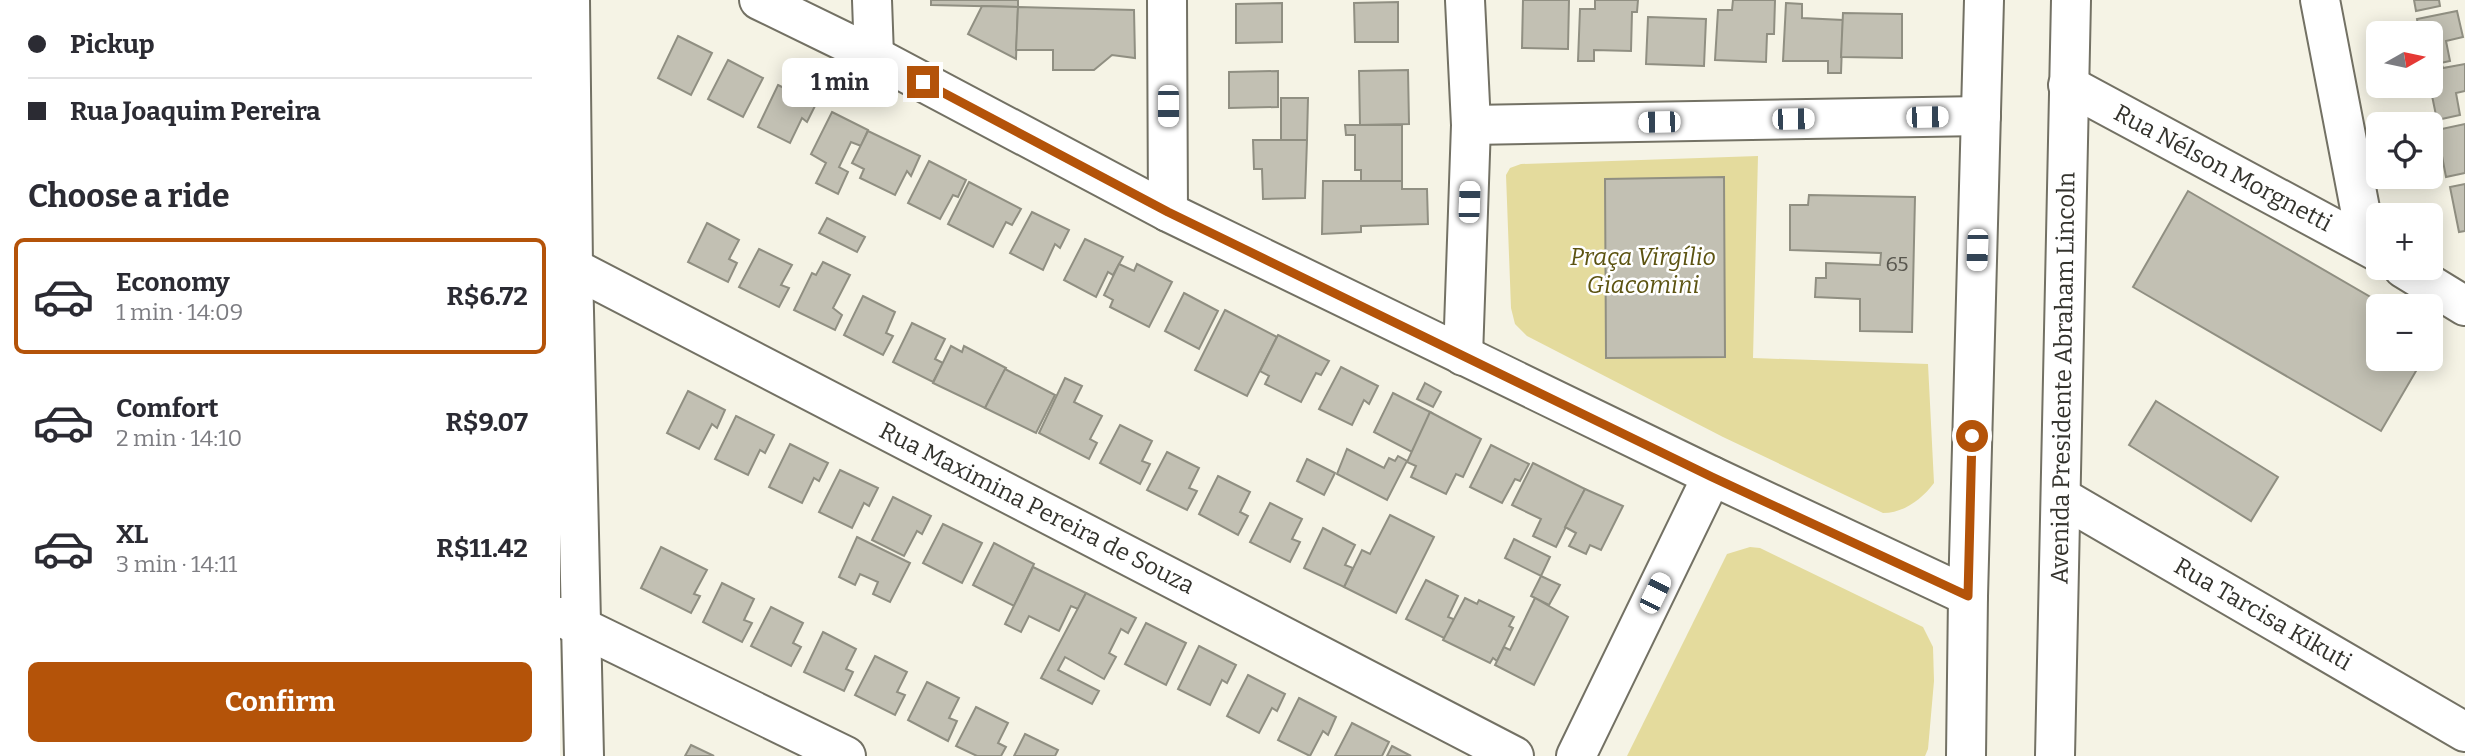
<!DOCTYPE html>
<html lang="en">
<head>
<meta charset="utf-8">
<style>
	:root { --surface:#fff; --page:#f2f2f3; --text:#2b2b33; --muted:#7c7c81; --line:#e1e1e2; --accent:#b45309 }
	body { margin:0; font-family:Bitter,serif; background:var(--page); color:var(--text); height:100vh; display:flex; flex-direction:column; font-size:26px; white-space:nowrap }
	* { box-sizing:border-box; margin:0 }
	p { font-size:23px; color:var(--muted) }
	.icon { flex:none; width:38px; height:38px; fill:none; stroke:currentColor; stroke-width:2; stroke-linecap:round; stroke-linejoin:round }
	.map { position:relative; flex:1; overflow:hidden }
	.details { display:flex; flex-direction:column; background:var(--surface); width:560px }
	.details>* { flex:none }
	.top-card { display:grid; align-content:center; height:154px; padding:0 28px; background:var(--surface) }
	.needle { width:46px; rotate:81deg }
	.fabs { position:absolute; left:1806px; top:21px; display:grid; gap:14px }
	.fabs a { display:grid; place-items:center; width:77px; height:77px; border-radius:10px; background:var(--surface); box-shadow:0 4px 18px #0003; font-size:35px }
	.end { position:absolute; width:32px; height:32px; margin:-16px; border:9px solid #b45309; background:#fff; box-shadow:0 0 0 4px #fff }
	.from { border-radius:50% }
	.bubble { position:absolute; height:49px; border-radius:10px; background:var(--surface); box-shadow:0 4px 18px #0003; font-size:23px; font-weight:700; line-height:49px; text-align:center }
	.car { position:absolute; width:21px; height:42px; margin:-21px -10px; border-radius:9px; box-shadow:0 0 5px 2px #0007; background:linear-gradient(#fff 24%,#345 0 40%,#fff 0 76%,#345 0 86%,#fff 0) }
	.top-card b { display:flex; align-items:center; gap:24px; height:66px; font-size:26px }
	.top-card b+b { border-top:2px solid var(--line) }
	.top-card i { width:18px; height:18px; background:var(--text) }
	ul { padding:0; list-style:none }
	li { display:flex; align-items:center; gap:21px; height:116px; margin:0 14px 10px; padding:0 14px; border:4px solid transparent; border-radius:10px }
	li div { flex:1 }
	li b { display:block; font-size:26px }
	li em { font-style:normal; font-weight:700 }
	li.on { border-color:var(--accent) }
	li>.icon { width:63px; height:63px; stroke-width:1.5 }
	h2 { padding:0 28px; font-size:32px; line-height:84px }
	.button { display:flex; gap:14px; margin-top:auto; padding:14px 28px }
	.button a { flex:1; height:80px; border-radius:10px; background:var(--accent); color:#fff; font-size:28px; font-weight:700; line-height:80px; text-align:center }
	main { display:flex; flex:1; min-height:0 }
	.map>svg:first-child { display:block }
	.green { fill:#e4db9d }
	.building { fill:#c2c0b3; stroke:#908f82; stroke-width:2 }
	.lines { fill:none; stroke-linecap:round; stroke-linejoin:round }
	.minor-casing { stroke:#737164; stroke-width:42 }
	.tertiary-casing { stroke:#737164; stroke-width:42 }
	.minor { stroke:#fff; stroke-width:38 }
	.tertiary { stroke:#fff; stroke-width:38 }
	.route { stroke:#b45309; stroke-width:9 }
	.labels { text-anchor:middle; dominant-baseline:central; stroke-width:5; stroke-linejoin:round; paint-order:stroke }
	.number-label { font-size:21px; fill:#58564e }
	.street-label { font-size:24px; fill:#34332d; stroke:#fff }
	.park-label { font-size:24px; font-style:italic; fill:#5c5311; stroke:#fff }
</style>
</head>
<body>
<main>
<section class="details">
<div class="top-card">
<b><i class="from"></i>Pickup</b>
<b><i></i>Rua Joaquim Pereira</b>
</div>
<h2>Choose a ride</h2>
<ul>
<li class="on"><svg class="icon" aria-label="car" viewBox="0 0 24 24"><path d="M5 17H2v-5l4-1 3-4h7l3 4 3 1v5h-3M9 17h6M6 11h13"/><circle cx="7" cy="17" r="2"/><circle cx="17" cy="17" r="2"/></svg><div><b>Economy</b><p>1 min · 14:09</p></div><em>R$6.72</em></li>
<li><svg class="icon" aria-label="car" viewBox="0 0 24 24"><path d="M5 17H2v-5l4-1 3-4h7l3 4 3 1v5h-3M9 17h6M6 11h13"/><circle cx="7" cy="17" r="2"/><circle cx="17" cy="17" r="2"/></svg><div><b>Comfort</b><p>2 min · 14:10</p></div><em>R$9.07</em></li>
<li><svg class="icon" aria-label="car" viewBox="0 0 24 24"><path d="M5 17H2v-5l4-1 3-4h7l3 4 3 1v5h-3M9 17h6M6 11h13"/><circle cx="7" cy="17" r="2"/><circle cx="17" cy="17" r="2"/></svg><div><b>XL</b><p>3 min · 14:11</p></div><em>R$11.42</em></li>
</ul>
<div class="button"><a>Confirm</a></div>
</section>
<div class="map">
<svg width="1905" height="756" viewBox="0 0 1905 756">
	<rect width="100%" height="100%" fill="#f5f3e5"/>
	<g class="green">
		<path d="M1198,156l-5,202 175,6 6,119c-12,16 -30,30 -51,30l-160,-76 -196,-101 -12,-12 -4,-16 -5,-133 4,-7 11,-4z"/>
		<path d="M1190,547l10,1 163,79 10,20 1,34 -6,68 -3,7h-298l100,-202z"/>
	</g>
	<g class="building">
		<path d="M371,0h87v7l-87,-2z"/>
		<path d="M963,0h46l-1,49 -46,-1z"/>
		<path d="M1035,0h43l-1,12h-5l-1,39 -37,-1v11h-16l2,-52h15z"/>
		<path d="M1173,0h42l-1,34h-7l-1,28 -51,-2 3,-50h14z"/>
		<path d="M1854,0h25l1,6 -24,5z"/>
		<path d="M838,2v40h-43l-1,-39z"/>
		<path d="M722,3v39l-46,1v-39z"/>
		<path d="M1226,3l16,1v14l41,2 -2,53h-13v-12h-45z"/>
		<path d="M422,6l36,1 -2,52 -48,-25z"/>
		<path d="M458,7l116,3 1,48 -23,-3 -18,15h-41v-20h-37z"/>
		<path d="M1897,11l6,26 -17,4 4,20 -19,4v-32h-12l-2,-14z"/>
		<path d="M1283,13l59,1v44l-61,-1z"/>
		<path d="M1088,17l58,2 -2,47 -58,-2z"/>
		<path d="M118,36l34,17 -21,42 -33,-17z"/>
		<path d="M168,60l35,18 -20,39 -35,-18z"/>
		<path d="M1881,62l2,6 22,-4v27l-9,2 4,22 -23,5 -7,-34 1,-22z"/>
		<path d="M848,70l1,54 -49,1 -1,-54z"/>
		<path d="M718,71v36l-49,1v-36z"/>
		<path d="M218,85l38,19 -9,18 -5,-4 -12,25 -32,-16z"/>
		<path d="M721,98h27l-1,42h-26z"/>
		<path d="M272,112l36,18 -7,16 -10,-4 -12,25 9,5 -10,22 -22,-11 10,-20 -15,-9z"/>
		<path d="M1905,124v49l-19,4 -9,-47z"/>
		<path d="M785,125h57v56h-41v-11h-6v-35h-9z"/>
		<path d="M308,131l52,25 -9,20 -4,-5 -12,24 -35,-17 4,-9 -12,-6z"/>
		<path d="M693,140h54l-2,58 -42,1 -1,-30h-8z"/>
		<path d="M369,161l37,19 -8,17 -5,-2 -13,24 -32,-16z"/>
		<path d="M1164,177l1,180 -119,1 -1,-179z"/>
		<path d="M763,181h79v8h25l1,35 -67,2v6l-39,2z"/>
		<path d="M409,182l52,27 -9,16 -6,-3 -13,25 -45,-23z"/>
		<path d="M1905,184v47l-6,1 -9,-45z"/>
		<path d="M1628,191l198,115h-8v53h45l-42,72 -248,-144z"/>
		<path d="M1249,195l106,2 -3,135 -52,-1v-32l-45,-2 1,-19h10v-15l54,2 1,-12 -91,-3v-45h18z"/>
		<path d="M472,212l37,18 -9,18 -5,-4 -12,26 -33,-17z"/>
		<path d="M267,218l38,19 -8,15 -38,-19z"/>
		<path d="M147,223l32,17 -10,19 8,4 -9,19 -40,-20z"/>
		<path d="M525,239l38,18 -10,18 -5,-3 -12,25 -32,-17z"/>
		<path d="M199,249l33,16 -11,20 8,3 -10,19 -40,-20z"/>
		<path d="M263,262l27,13 -17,33 9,7 -7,15 -41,-20 18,-37 4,2z"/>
		<path d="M559,264l15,7 3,-7 35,18 -23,45 -39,-20 3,-7 -9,-5z"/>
		<path d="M624,293l34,18 -19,38 -34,-18z"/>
		<path d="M303,296l32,16 -9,21 7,3 -10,19 -39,-20z"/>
		<path d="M665,310l52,27 -30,59 -52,-26z"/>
		<path d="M352,323l33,16 -10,20 8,4 -10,19 -40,-20z"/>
		<path d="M718,335l51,26 -8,14 -5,-2 -15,29 -36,-18 4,-8 -9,-5z"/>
		<path d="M391,346l11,6 2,-6 42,22 -21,40 -52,-25z"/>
		<path d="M781,367l37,19 -9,18 -5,-4 -12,25 -33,-16z"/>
		<path d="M445,369l50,26 -19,38 -51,-25z"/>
		<path d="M505,378l17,8 -8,16 28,14 -12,23 7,4 -8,16 -50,-26z"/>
		<path d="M865,383l16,9 -8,15 -16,-8z"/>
		<path d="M128,391l37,19 -8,18 -5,-4 -13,25 -32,-16z"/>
		<path d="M833,393l39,20 -20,39 -38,-20z"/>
		<path d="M1596,401l122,76 -27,44 -122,-76z"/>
		<path d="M870,412l51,27 -18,38 -7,-3 -10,20 -35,-17 5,-11 -9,-4z"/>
		<path d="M176,416l38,19 -9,18 -5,-3 -12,25 -33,-16z"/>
		<path d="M560,425l32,16 -10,20 8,3 -10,20 -40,-21z"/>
		<path d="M230,444l38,19 -9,18 -5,-3 -12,25 -33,-16z"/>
		<path d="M931,445l38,19 -9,17 -5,-2 -13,24 -32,-16z"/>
		<path d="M787,449l37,19 5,-10 6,3 3,-5 9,5 -20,39 -50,-26z"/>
		<path d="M607,452l32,16 -10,20 8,3 -10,19 -40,-20z"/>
		<path d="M747,459l28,14 -11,22 -27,-14z"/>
		<path d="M973,463l52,26 -29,58 -23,-11 8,-17 -29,-14z"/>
		<path d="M280,470l38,18 -9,18 -5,-3 -12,25 -33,-16z"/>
		<path d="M658,476l32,16 -10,20 8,4 -10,19 -39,-21z"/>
		<path d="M1025,489l38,17 -22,44 -11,-5 -4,9 -17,-8 7,-13 -11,-6z"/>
		<path d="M333,497l38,19 -9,18 -5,-3 -13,25 -32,-16z"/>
		<path d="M710,503l32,16 -10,20 8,3 -10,20 -40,-20z"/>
		<path d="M830,515l44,22 -38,76 -52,-26 18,-37 8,4z"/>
		<path d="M383,524l39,19 -20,40 -39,-20z"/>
		<path d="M763,528l32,17 -10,20 8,3 -9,19 -40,-19z"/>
		<path d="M297,537l53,26 -20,39 -17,-8 5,-12 -18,-8 -5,11 -16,-8z"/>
		<path d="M954,539l36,18 -9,19 -36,-18z"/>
		<path d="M434,543l40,21 -20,42 -41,-21z"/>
		<path d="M101,547l46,23 -13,24 6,2 -9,17 -50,-25z"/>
		<path d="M473,567l53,26 -8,16 -7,-3 -12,25 -30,-15 -8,16 -16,-8z"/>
		<path d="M981,576l19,9 -11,20 -18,-9z"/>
		<path d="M866,580l32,16 -10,21 8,3 -10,19 -40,-20z"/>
		<path d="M162,583l32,16 -10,21 8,3 -10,19 -39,-20z"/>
		<path d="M526,593l50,25 -8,15 -7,-4 -12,24 7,4 -12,22 -39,-22 -7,13 41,21 -7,13 -51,-26z"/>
		<path d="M905,598l12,6 2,-4 35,17 -5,9 4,2 -16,33 -4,-3 -3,5 -47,-23z"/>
		<path d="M975,598l33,19 -34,68 -39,-20 9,-18 6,3z"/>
		<path d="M211,607l32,16 -10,20 8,4 -10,19 -40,-20z"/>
		<path d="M586,623l40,20 -20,42 -41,-21z"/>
		<path d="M263,632l33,17 -10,20 7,3 -9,19 -40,-19z"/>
		<path d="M639,646l37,19 -9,18 -5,-3 -12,25 -32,-16z"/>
		<path d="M315,656l32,16 -10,20 8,3 -10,20 -40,-20z"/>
		<path d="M688,675l37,19 -8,17 -5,-3 -13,25 -32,-17z"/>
		<path d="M367,682l32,16 -10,20 8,3 -9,20 -40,-21z"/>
		<path d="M739,698l37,19 -8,18 -5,-4 -13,25 -32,-16z"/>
		<path d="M416,707l32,16 -10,20 8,4 -5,9h-24l-21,-10z"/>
		<path d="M792,723l37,19 -7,14h-47z"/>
		<path d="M465,734l33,16 -3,6h-41z"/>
		<path d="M131,745l23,11h-29z"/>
		<path d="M832,746l19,10h-24z"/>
	</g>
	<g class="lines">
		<defs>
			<g id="minor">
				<path d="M10,0l3,267 11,489"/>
				<path d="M199,0l115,56 294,156 544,264 256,120"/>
				<path d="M312,0l2,56"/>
				<path d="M607,0l1,212"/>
				<path d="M1760,0l47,245"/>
				<path d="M1508,85l310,167"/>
				<path d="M911,125l510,-9"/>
				<path d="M0,261l954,495"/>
				<path d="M1843,268l62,38"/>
				<path d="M903,356l8,-231 -6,-125"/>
				<path d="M1501,497l404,235"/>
				<path d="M1,617l285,139"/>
				<path d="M1016,756l136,-280"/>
			</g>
			<g id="tertiary">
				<path d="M1406,756l2,-160 16,-596"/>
				<path d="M1495,756l16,-756"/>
			</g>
		</defs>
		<use href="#minor" class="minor-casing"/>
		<use href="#tertiary" class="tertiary-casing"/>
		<use href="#minor" class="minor"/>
		<use href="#tertiary" class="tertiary"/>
	</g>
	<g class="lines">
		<path class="route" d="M363,82l245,130 544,265 256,119 4,-160"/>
	</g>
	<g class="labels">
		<g class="number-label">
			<text x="1337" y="264">65</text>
		</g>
		<g class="street-label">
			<text transform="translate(1663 168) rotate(28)">Rua Nélson Morgnetti</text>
			<text transform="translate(1503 378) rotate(-89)">Avenida Presidente Abraham Lincoln</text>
			<text transform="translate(477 508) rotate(27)">Rua Maximina Pereira de Souza</text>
			<text transform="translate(1703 614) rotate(30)">Rua Tarcisa Kikuti</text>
		</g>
		<g class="park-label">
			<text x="1083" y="257">Praça Virgílio<tspan x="1083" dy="28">Giacomini</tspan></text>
		</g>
	</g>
</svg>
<div class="fabs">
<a><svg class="needle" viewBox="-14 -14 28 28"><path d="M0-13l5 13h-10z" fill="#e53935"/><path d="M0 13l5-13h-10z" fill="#7c7c81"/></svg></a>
<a><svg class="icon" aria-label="locate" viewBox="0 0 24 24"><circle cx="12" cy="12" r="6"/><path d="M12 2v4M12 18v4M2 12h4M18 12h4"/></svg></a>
<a>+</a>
<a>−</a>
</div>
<i class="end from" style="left:1412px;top:436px"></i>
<i class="end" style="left:363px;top:82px"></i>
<div class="bubble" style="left:222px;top:58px;width:116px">1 min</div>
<i class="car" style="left:608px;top:106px;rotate:180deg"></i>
<i class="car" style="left:1367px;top:117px;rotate:89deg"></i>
<i class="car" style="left:1233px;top:119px;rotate:89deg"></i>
<i class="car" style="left:1099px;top:122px;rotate:269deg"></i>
<i class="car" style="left:909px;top:202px;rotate:2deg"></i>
<i class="car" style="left:1417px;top:250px;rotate:182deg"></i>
<i class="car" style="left:1095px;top:593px;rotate:26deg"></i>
</div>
</main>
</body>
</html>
